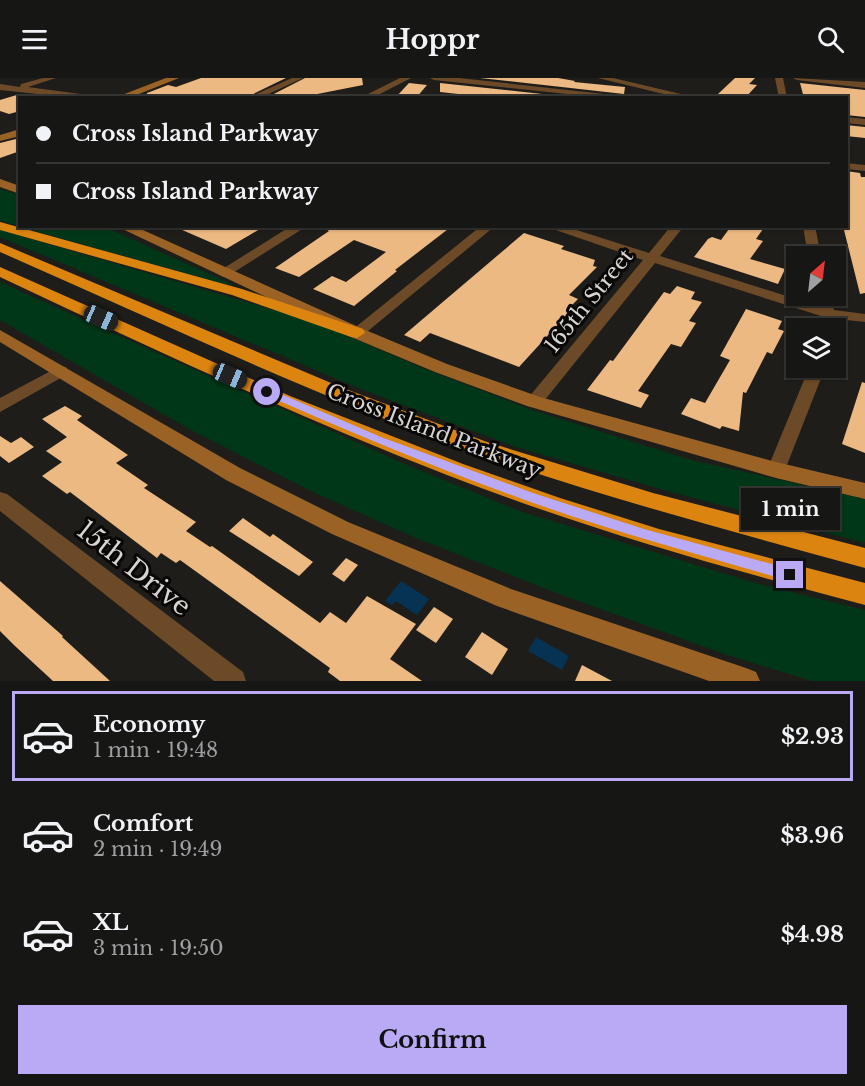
<!DOCTYPE html>
<html lang="en">
<head>
<meta charset="utf-8">
<style>
	:root { --surface:#161614; --page:#1f1f1d; --text:#f1f3f6; --muted:#9e9fa0; --line:#353534; --accent:#baaaf6 }
	body { margin:0; font-family:"Libre Baskerville",serif; background:var(--page); color:var(--text); height:100vh; display:flex; flex-direction:column; font-size:22px; white-space:nowrap }
	* { box-sizing:border-box; margin:0 }
	p { font-size:20px; color:var(--muted) }
	.icon { flex:none; width:33px; height:33px; fill:none; stroke:currentColor; stroke-width:2; stroke-linecap:round; stroke-linejoin:round }
	.map { position:relative; height:603px; overflow:hidden }
	.panel { display:flex; flex-direction:column; background:var(--surface); flex:1 }
	.panel>* { flex:none }
	.guide { position:absolute; left:18px; top:18px; width:830px; height:132px; border-radius:0px; box-shadow:0 2px 4px #0004,0 0 0 2px var(--line); display:grid; align-content:center; height:132px; padding:0 18px; background:var(--surface) }
	.needle { width:39px; rotate:28deg }
	.controls { position:absolute; left:786px; top:168px; display:grid; gap:12px }
	.controls a { display:grid; place-items:center; width:60px; height:60px; border-radius:0px; background:var(--surface); box-shadow:0 2px 4px #0004,0 0 0 2px var(--line); font-size:30px }
	.end { position:absolute; width:27px; height:27px; margin:-14px; border:8px solid #baaaf6; background:#111; box-shadow:0 0 0 3px #111 }
	.from { border-radius:50% }
	.bubble { position:absolute; height:42px; border-radius:0px; background:var(--surface); box-shadow:0 2px 4px #0004,0 0 0 2px var(--line); font-size:20px; font-weight:700; line-height:42px; text-align:center }
	.car { position:absolute; width:18px; height:36px; margin:-18px -9px; border-radius:8px; box-shadow:0 0 4px 2px #0007; background:linear-gradient(#222 24%,#8ab4d8 0 40%,#222 0 76%,#8ab4d8 0 86%,#222 0) }
	.guide b { display:flex; align-items:center; gap:21px; height:57px; font-size:22px }
	.guide b+b { border-top:2px solid var(--line) }
	.guide i { width:15px; height:15px; background:var(--text) }
	ul { padding:10px 0 0; list-style:none }
	li { display:flex; align-items:center; gap:18px; height:90px; margin:0 12px 9px; padding:0 6px; border:3px solid transparent; border-radius:0px }
	li div { flex:1 }
	li b { display:block; font-size:22px }
	li em { font-style:normal; font-weight:700 }
	li.active { border-color:var(--accent) }
	li>.icon { width:54px; height:54px; stroke-width:1.5 }
	.button { display:flex; gap:12px; margin-top:auto; padding:12px 18px }
	.button a { flex:1; height:69px; border-radius:0px; background:var(--accent); color:#111; font-size:24px; font-weight:700; line-height:69px; text-align:center }
	header { display:flex; justify-content:space-between; align-items:center; height:78px; padding:0 18px; background:var(--surface); font-size:27px; font-weight:700 }
	.map>svg:first-child { display:block }
	.green { fill:#003719 }
	.water { fill:#063353 }
	.building { fill:#edb982 }
	.lines { fill:none; stroke-linecap:round; stroke-linejoin:round }
	.street { fill:#6d4a27; fill-rule:evenodd }
	.secondary { fill:#9a6225; fill-rule:evenodd }
	.highway { fill:#dc8410; fill-rule:evenodd }
	.route { fill:#baaaf6 }
	.labels { text-anchor:middle; dominant-baseline:central; stroke-width:6; stroke-linejoin:round; paint-order:stroke }
	.street-label { font-size:21px; fill:#d5d4d2; stroke:#080706 }
	.near-street-label { font-size:26px; fill:#d5d4d2; stroke:#080706 }
</style>
</head>
<body>
<header><svg class="icon" aria-label="menu" viewBox="0 0 24 24"><path d="M4 6h16M4 12h16M4 18h16"/></svg>Hoppr<svg class="icon" aria-label="search" viewBox="0 0 24 24"><circle cx="10" cy="10" r="6"/><path d="M15 15l6 6"/></svg></header>
<div class="map">
<svg width="865" height="603" viewBox="0 0 865 603">
	<rect width="100%" height="100%" fill="#1e1d1a"/>
	<g class="green">
		<path d="M0,111l19,6 1,31 -20,-5z"/>
		<path d="M20,149h85l129,58h-6z"/>
		<path d="M0,152l315,92 107,46 110,42 159,50 174,39v44l-198,-52 -151,-44 -153,-57 -363,-153z"/>
		<path d="M0,204l400,180 120,49 235,72 110,27v71h-53l-88,-27 -170,-62 -138,-54 -105,-47 -120,-61 -191,-110z"/>
	</g>
	<g class="water">
		<path d="M401,503l28,18 -12,16 -21,-14 -4,4 -7,-4z"/>
		<path d="M536,559l33,19 -7,14 -34,-19z"/>
	</g>
	<g class="building">
		<path d="M201,0h85l-41,20h-23l-12,-4 -9,4h-55l1,-5 21,-8 8,2z"/>
		<path d="M305,0h57l1,7 -66,13h-31z"/>
		<path d="M480,0h78l17,3 -1,1 51,5 -1,7z"/>
		<path d="M735,0h20l-6,6 8,1 -12,13 -27,-4z"/>
		<path d="M409,5l18,2 -11,13h-21z"/>
		<path d="M440,5l139,15h-84l-55,-6z"/>
		<path d="M800,5l65,7v27l-19,-2v-17h-42z"/>
		<path d="M20,16v17l-11,3 -9,-3v-11z"/>
		<path d="M846,47l19,2v11l-19,-2z"/>
		<path d="M20,60v13l-20,7v-15z"/>
		<path d="M846,93l14,2 1,4h4v116l-5,1 -17,-68h3z"/>
		<path d="M173,148h92l-39,23z"/>
		<path d="M321,148l58,2 73,-2 -57,44 2,1 -43,35 -41,-17 19,-13 14,6 40,-30 -32,-12 -55,37 -24,-9 54,-37z"/>
		<path d="M736,148h29l-9,13 7,2 -13,18 35,10 -7,15 -84,-27 14,-18 4,-2 9,3 8,-11 4,1z"/>
		<path d="M524,155l40,13 -3,3 34,11 -2,6 4,1 -28,28 9,4 -10,10 3,1 -52,57 -89,-34 -10,9 -16,-7z"/>
		<path d="M677,208l18,6 -4,7 11,3 -13,19 7,2 -15,24 -10,-3 -33,47 11,4 -8,13 -54,-18 23,-30 3,1 51,-69 6,2z"/>
		<path d="M746,231l36,12 -4,8 6,2 -12,23 -5,-2 -21,41 -3,-1 -4,39 -17,-5 -2,3 -39,-15 10,-16 14,5 25,-43 -10,-4z"/>
		<path d="M862,304l3,1v70l-23,-9z"/>
		<path d="M65,328l17,10 -5,4 51,35 -12,8 32,22 -4,3 52,34 -10,9 24,16 2,-1 108,77 10,-11 16,11 21,-27 49,28 -26,35 32,22h-82l-12,-9 2,-4 -150,-108 -4,3 -15,-10 -4,5 -87,-66 -3,2 -25,-18 20,-14 -16,-11 21,-14 -25,-18z"/>
		<path d="M0,358l11,7 10,-6 13,10 -25,16 -9,-7z"/>
		<path d="M243,440l27,19 3,-3 40,28 -14,14 -70,-45z"/>
		<path d="M346,480l12,7 -14,17 -12,-8z"/>
		<path d="M0,503l63,55 -1,1 48,44h-57l-38,-35 -15,-15z"/>
		<path d="M434,529l19,12 -17,24 -20,-13z"/>
		<path d="M482,554l26,17 -16,26 -27,-18z"/>
		<path d="M582,587l30,16h-37z"/>
	</g>
	<g class="lines">
		<g class="street">
			<path d="M43,0h13l-28,9 82,11h-34l-76,-8v-6l20,3 1,-3z"/>
			<path d="M292,0h11l-43,20h-13z"/>
			<path d="M400,0h11l-39,20h-12z"/>
			<path d="M430,0h29l182,20h-36l-171,-18z"/>
			<path d="M598,0h15l85,20h-18z"/>
			<path d="M775,0h8l4,20h-8z"/>
			<path d="M793,0l72,4v6l-68,-8z"/>
			<path d="M846,39l19,2v6l-19,-2z"/>
			<path d="M846,85l19,2v6l-19,-2z"/>
			<path d="M291,148h16l-79,50 -5,1 -7,-4z"/>
			<path d="M481,148h14l-133,110h-10l-3,-3 3,-3z"/>
			<path d="M544,148h20l85,27 22,-27h13l-24,30 158,50 -2,-10h14l4,14 31,4v8l-28,-3 3,9 -4,4v-4h-11l-4,-12 -166,-53 -115,143h-12l-3,-4 3,-4 115,-138z"/>
			<path d="M803,148h12l6,30h-13z"/>
			<path d="M60,288l6,1 2,4 -2,4 -66,37v-14z"/>
			<path d="M809,290h16l-40,102 -2,5 -7,2 -7,-2 -2,-5z"/>
			<path d="M0,414l7,2 236,178 3,9h-32l-214,-170z"/>
		</g>
		<g class="secondary">
			<path d="M166,0h13l-50,20h-15z"/>
			<path d="M20,51v7l-20,5v-6z"/>
			<path d="M0,101l20,7v8l-20,-7z"/>
			<path d="M116,148h18l229,103 84,35 93,33 236,65 89,21v16l-89,-21 -249,-72 -92,-34 -84,-35z"/>
			<path d="M0,252l240,138 108,54 163,67 235,79 10,4 4,9h-51l-212,-75 -165,-72 -106,-54 -226,-138z"/>
		</g>
		<g class="highway">
			<path d="M0,144l242,67 121,40 2,4 -8,5 -6,-1 -119,-42 -232,-65z"/>
			<path d="M0,165l343,145 144,54 166,51 212,55v20c-131,-36 -263,-71 -391,-116 -161,-56 -318,-132 -474,-200z"/>
			<path d="M0,189l290,129 173,68 97,34 99,31 206,54v22c-141,-37 -282,-77 -418,-130 -152,-59 -300,-129 -447,-198z"/>
		</g>
	</g>
	<path class="route" d="M267,310l114,49 152,56 111,36 146,40 6,6 -6,6c-89,-26 -179,-50 -265,-81 -89,-32 -175,-68 -262,-106l-1,-2z"/>
	<g class="labels">
		<g class="street-label">
			<text transform="translate(589 223) rotate(-51)">165th Street</text>
			<text transform="translate(434 353) rotate(21)">Cross Island Parkway</text>
		</g>
		<g class="near-street-label">
			<text transform="translate(134 490) rotate(38)">15th Drive</text>
		</g>
	</g>
</svg>
<div class="controls">
<a><svg class="needle" viewBox="-14 -14 28 28"><path d="M0-13l5 13h-10z" fill="#e53935"/><path d="M0 13l5-13h-10z" fill="#9e9fa0"/></svg></a>
<a><svg class="icon" aria-label="layers" viewBox="0 0 24 24"><path d="M12 4l9 5-9 5-9-5zM3 14l9 5 9-5"/></svg></a>
</div>
<i class="end from" style="left:267px;top:314px"></i>
<i class="end" style="left:790px;top:497px"></i>
<div class="bubble" style="left:741px;top:410px;width:99px">1 min</div>
<i class="car" style="left:101px;top:240px;rotate:114deg"></i>
<i class="car" style="left:230px;top:298px;rotate:113deg"></i>
<div class="guide">
<b><i class="from"></i>Cross Island Parkway</b>
<b><i></i>Cross Island Parkway</b>
</div>
</div>
<section class="panel">
<ul>
<li class="active"><svg class="icon" aria-label="car" viewBox="0 0 24 24"><path d="M5 17H2v-5l4-1 3-4h7l3 4 3 1v5h-3M9 17h6M6 11h13"/><circle cx="7" cy="17" r="2"/><circle cx="17" cy="17" r="2"/></svg><div><b>Economy</b><p>1 min · 19:48</p></div><em>$2.93</em></li>
<li><svg class="icon" aria-label="car" viewBox="0 0 24 24"><path d="M5 17H2v-5l4-1 3-4h7l3 4 3 1v5h-3M9 17h6M6 11h13"/><circle cx="7" cy="17" r="2"/><circle cx="17" cy="17" r="2"/></svg><div><b>Comfort</b><p>2 min · 19:49</p></div><em>$3.96</em></li>
<li><svg class="icon" aria-label="car" viewBox="0 0 24 24"><path d="M5 17H2v-5l4-1 3-4h7l3 4 3 1v5h-3M9 17h6M6 11h13"/><circle cx="7" cy="17" r="2"/><circle cx="17" cy="17" r="2"/></svg><div><b>XL</b><p>3 min · 19:50</p></div><em>$4.98</em></li>
</ul>
<div class="button"><a>Confirm</a></div>
</section>
</body>
</html>
